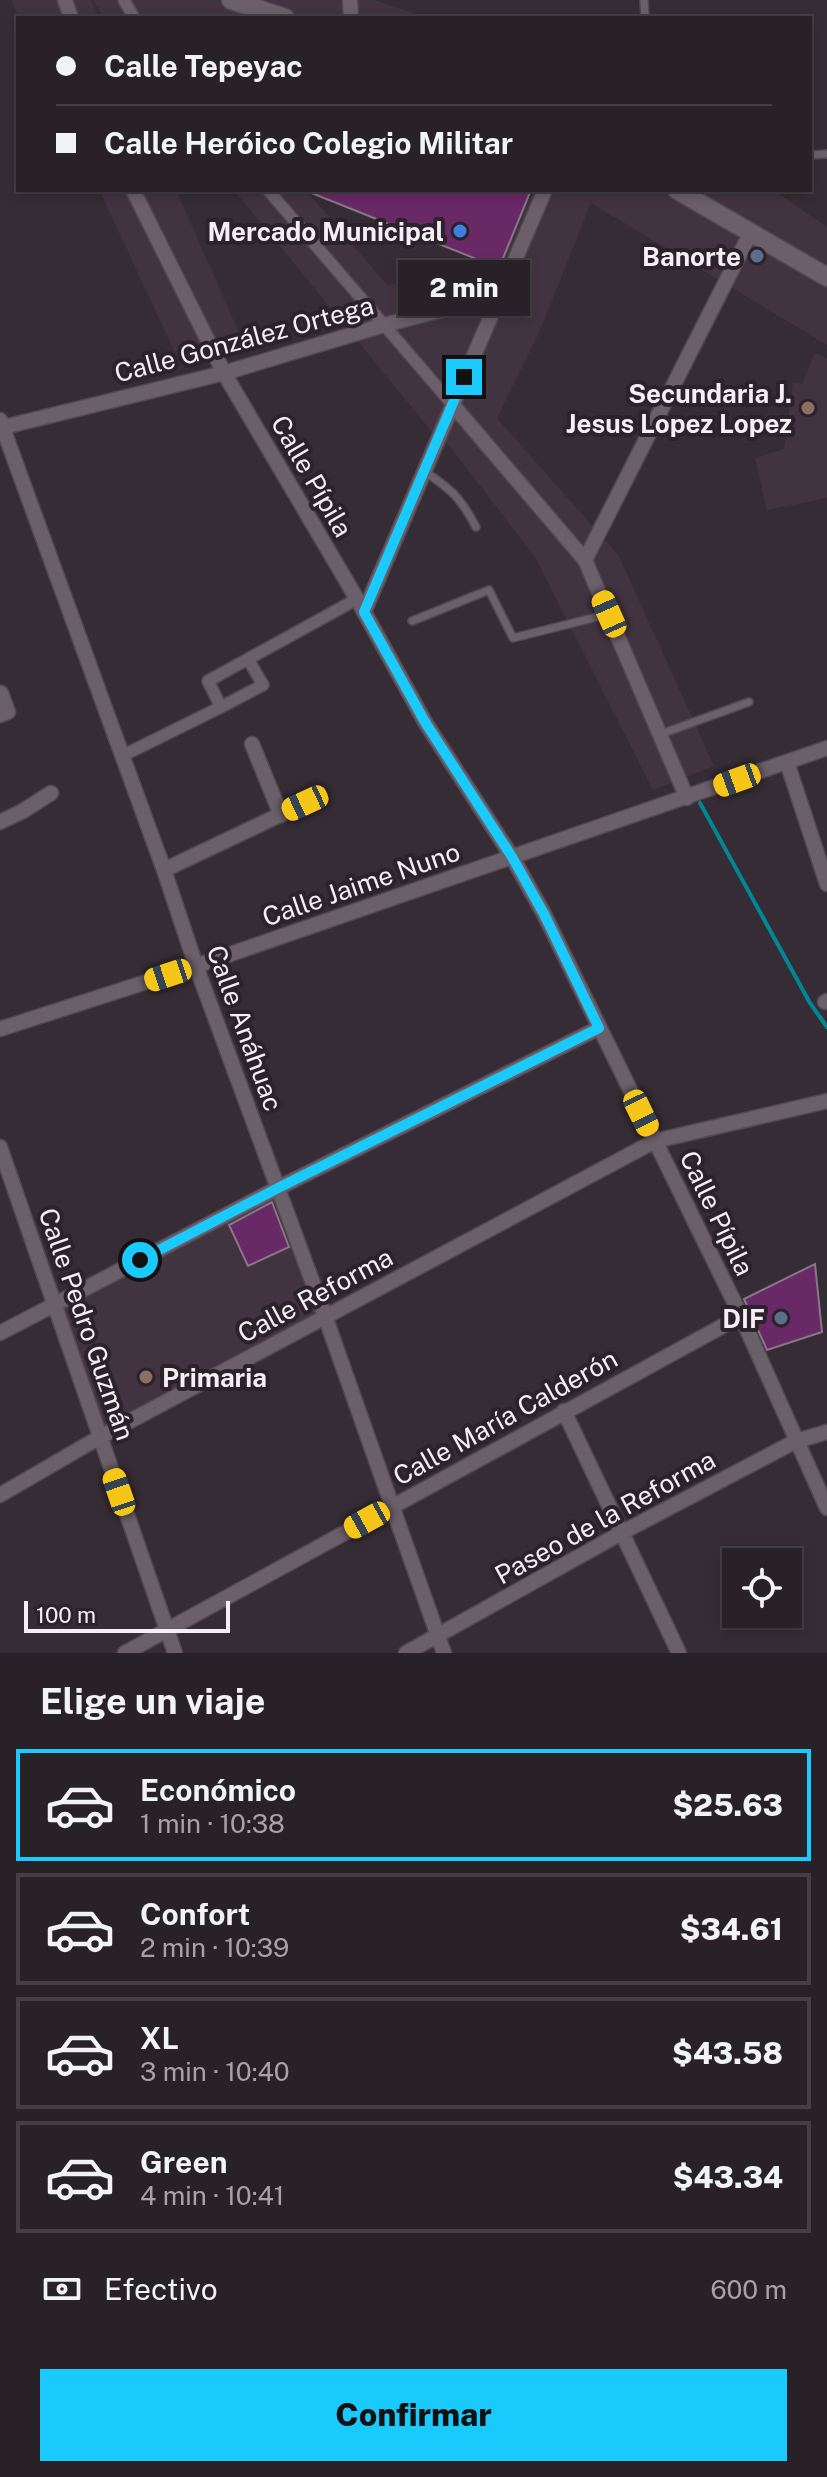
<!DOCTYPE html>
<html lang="es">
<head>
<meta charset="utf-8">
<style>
	:root { --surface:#282128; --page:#302930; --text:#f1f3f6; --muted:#a5a3a8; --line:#443e45; --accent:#1acafc }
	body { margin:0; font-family:"Public Sans",sans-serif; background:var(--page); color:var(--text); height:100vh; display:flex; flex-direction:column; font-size:30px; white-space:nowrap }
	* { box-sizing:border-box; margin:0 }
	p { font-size:26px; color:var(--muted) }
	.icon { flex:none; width:44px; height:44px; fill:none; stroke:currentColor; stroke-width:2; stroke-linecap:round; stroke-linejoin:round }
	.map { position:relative; height:1653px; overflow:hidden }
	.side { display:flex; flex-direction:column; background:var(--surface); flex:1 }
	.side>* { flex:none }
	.top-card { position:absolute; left:16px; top:16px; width:796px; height:176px; border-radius:0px; box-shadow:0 4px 12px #0003,0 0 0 2px var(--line); display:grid; align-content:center; height:176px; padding:0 40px; background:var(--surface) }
	.controls { position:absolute; left:722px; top:1548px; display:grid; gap:16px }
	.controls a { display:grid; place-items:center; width:80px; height:80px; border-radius:0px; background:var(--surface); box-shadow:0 4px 12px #0003,0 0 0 2px var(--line); font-size:40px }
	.scale { position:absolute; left:24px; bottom:20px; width:206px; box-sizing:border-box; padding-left:8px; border:4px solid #f5eef4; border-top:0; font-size:22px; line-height:28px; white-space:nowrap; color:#f5eef4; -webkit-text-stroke:6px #2c222b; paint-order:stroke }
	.end { position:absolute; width:36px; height:36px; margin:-18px; border:10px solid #1acafc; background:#111; box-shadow:0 0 0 4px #111 }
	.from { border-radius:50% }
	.bubble { position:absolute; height:56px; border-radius:0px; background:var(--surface); box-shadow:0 4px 12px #0003,0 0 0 2px var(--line); font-size:26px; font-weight:800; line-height:56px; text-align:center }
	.car { position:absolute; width:24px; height:48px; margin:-24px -12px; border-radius:10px; box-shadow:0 0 6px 2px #0007; background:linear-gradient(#f5c518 24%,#345 0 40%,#f5c518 0 76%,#345 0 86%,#f5c518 0) }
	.top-card b { display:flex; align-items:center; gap:28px; height:76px; font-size:30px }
	.top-card b+b { border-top:2px solid var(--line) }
	.top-card i { width:20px; height:20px; background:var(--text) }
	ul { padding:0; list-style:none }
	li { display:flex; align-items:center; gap:24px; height:112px; margin:0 16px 12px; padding:0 24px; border:4px solid var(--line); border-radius:0px }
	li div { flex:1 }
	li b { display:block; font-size:30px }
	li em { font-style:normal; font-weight:800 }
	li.on { border-color:var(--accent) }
	li>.icon { width:72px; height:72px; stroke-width:1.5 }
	h2 { padding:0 40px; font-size:36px; line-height:96px }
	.pay { display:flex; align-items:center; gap:20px; height:88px; padding:0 40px; font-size:30px }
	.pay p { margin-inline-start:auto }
	.primary-button { display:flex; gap:16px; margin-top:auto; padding:16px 40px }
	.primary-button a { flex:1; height:92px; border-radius:0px; background:var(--accent); color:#111; font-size:32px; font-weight:800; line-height:92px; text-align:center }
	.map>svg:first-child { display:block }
	.built { fill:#423341 }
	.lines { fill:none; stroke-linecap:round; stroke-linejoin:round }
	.stream { stroke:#008795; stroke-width:4 }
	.building { fill:#692967; stroke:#857984; stroke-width:2 }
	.service-casing { stroke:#514851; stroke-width:10 }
	.pedestrian-casing { stroke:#514851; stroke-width:14 }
	.minor-casing { stroke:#514851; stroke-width:17 }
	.tertiary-casing { stroke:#514851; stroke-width:21 }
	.service { stroke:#6b5f6a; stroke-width:7 }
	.pedestrian { stroke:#6b5f6a; stroke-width:11 }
	.minor { stroke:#6b5f6a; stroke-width:14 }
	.tertiary { stroke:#6b5f6a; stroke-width:18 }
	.route { stroke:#1acafc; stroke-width:10 }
	.shop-dot { fill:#3f7fe0; stroke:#2c222b; stroke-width:3 }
	.service-dot { fill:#5c6f8a; stroke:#2c222b; stroke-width:3 }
	.education-dot { fill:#8d6e63; stroke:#2c222b; stroke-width:3 }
	.labels { text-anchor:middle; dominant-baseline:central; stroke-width:8; stroke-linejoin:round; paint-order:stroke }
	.poi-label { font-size:26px; font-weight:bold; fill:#f5eef4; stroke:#2c222b; text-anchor:end }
	.street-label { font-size:26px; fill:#f5eef4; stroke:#2c222b }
</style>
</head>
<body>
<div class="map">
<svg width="827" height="1653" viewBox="0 0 827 1653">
	<rect width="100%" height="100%" fill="#362c35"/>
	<g class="built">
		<path d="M11,0h80l8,18h-80z"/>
		<path d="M93,0h282l52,18h-323z"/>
		<path d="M99,190h77l66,149 -60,28z"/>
		<path d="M234,190h72l82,96 72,-24 31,10 43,-82h239l54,37v118l-236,-142 -52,130 -42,85 122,138 95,210 -61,24 -118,-233 -91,-118 23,-56 -10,-10 -25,59z"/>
		<path d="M815,353l12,5v140l-60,12 -12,-52 29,-9 9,-67 9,2z"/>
		<path d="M225,1215l23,51 50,-24 27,74 -225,121 -45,-133z"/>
	</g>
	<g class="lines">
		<path class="stream" d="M700,803l110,200 17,24"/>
	</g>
	<g class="building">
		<path d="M304,190h227l-32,78z"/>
		<path d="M272,1202l17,45 -41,19 -19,-41z"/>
		<path d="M815,1264l7,68 -55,18 -23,-51z"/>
	</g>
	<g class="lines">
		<defs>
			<g id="service">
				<path d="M644,0l1,18"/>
				<path d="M810,155l17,-1"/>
				<path d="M424,471c28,19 36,26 52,56"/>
				<path d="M412,621l77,-31 24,48 96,-24"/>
				<path d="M661,734l88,-32"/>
			</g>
			<g id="pedestrian">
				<path d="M124,0l10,18"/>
				<path d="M268,190l184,214"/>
				<path d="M221,707l42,-22 -15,-26"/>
				<path d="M122,756l99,-49 -13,-26 149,-82"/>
			</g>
			<g id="minor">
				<path d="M65,0l6,18"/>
				<path d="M350,0l1,18"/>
				<path d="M133,190l91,183 133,226 68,123 87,135 32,57 197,402 86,192"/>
				<path d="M452,404l133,156 102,238"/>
				<path d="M0,420l164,450 32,96 129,350 119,337"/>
				<path d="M0,428l224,-55 160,-48 116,-30"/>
				<path d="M585,560l166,-328"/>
				<path d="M364,612l181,-422"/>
				<path d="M0,715l8,-3 -7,-19"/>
				<path d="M252,744l29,71"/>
				<path d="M787,762l40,122"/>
				<path d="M0,822l23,-11 28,-18"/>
				<path d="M164,870l141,-67"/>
				<path d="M825,1002l2,-1"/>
				<path d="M0,1029l196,-63 631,-218"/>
				<path d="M0,1147l175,506"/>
				<path d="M0,1333l278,-145 321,-160"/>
				<path d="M564,1411l115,242"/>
				<path d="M0,1495l100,-58 555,-296 172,-40"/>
				<path d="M125,1653l616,-337"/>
				<path d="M406,1653l217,-121 173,-91 31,-9"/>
			</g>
			<g id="tertiary">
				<path d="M231,0l54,18"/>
				<path d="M677,190l150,87"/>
			</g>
		</defs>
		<use href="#service" class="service-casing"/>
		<use href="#pedestrian" class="pedestrian-casing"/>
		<use href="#minor" class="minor-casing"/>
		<use href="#tertiary" class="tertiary-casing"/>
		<use href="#service" class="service"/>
		<use href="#pedestrian" class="pedestrian"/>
		<use href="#minor" class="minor"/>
		<use href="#tertiary" class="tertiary"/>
	</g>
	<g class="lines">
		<path class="route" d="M140,1260l138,-72 321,-160 -55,-114 -32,-57 -87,-135 -61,-110 100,-235"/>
	</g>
	<circle class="shop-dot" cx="460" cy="231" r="8"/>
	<g class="service-dot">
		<circle cx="757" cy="256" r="8"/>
		<circle cx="781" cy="1318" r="8"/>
	</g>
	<g class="education-dot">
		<circle cx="808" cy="408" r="8"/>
		<circle cx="146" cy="1377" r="8"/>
	</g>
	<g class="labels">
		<g class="poi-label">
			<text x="444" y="231">Mercado Municipal</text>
			<text x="741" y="256">Banorte</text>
			<text x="792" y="393">Secundaria J.<tspan x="792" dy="30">Jesus Lopez Lopez</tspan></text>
			<text x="765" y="1318">DIF</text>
			<text x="162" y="1377" text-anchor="start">Primaria</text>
		</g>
		<g class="street-label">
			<text transform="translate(244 339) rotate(-15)">Calle González Ortega</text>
			<text transform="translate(312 476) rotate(60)">Calle Pípila</text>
			<text transform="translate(361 884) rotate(-19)">Calle Jaime Nuno</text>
			<text transform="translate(245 1028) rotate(70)">Calle Anáhuac</text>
			<text transform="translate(717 1213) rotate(64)">Calle Pípila</text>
			<text transform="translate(315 1295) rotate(-28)">Calle Reforma</text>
			<text transform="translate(87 1324) rotate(71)">Calle Pedro Guzmán</text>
			<text transform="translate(505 1417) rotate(-29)">Calle María Calderón</text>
			<text transform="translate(605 1517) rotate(-29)">Paseo de la Reforma</text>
		</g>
	</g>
</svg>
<div class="controls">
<a><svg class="icon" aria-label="locate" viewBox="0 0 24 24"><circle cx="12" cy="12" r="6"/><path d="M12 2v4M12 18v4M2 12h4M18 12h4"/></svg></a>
</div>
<div class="scale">100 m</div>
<i class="end from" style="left:140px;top:1260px"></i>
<i class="end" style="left:464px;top:377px"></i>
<div class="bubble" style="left:398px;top:260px;width:132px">2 min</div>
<i class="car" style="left:609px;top:614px;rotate:336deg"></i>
<i class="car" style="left:737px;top:780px;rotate:250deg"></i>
<i class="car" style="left:305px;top:803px;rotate:245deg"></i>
<i class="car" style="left:168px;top:975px;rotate:252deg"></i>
<i class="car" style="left:641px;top:1113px;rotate:154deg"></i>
<i class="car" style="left:119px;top:1492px;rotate:341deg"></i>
<i class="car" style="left:367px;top:1520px;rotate:241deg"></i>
<div class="top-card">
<b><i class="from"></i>Calle Tepeyac</b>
<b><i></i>Calle Heróico Colegio Militar</b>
</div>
</div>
<section class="side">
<h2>Elige un viaje</h2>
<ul>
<li class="on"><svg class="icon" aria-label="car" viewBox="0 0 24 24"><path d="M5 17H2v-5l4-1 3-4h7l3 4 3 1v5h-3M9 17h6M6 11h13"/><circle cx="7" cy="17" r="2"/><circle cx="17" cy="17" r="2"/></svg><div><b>Económico</b><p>1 min · 10:38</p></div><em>$25.63</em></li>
<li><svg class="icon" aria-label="car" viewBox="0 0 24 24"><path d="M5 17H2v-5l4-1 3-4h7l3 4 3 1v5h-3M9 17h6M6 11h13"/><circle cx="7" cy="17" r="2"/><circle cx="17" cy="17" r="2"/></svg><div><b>Confort</b><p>2 min · 10:39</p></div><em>$34.61</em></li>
<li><svg class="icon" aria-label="car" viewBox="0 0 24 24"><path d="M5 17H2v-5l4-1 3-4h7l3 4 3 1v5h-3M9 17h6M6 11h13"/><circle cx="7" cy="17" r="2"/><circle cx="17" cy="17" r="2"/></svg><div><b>XL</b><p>3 min · 10:40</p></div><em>$43.58</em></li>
<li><svg class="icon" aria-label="car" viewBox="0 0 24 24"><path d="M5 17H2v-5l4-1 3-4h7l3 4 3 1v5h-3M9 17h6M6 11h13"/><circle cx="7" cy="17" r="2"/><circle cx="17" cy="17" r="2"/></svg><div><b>Green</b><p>4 min · 10:41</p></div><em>$43.34</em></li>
</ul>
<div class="pay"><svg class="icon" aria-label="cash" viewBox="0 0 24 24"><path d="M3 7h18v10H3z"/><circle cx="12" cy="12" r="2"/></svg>Efectivo<p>600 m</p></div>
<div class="primary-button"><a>Confirmar</a></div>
</section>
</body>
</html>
